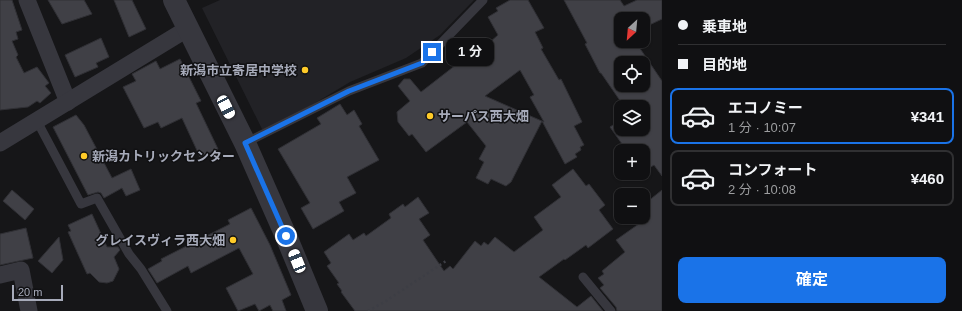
<!DOCTYPE html>
<html lang="ja">
<head>
<meta charset="utf-8">
<style>
	:root { --surface:#101012; --page:#19191b; --text:#f1f3f6; --muted:#9c9d9f; --line:#303032; --accent:#1a73e8 }
	body { margin:0; font-family:Helvetica,"Noto Sans JP",sans-serif; background:var(--page); color:var(--text); height:100vh; display:flex; flex-direction:column; font-size:15px; white-space:nowrap }
	* { box-sizing:border-box; margin:0 }
	p { font-size:13px; color:var(--muted) }
	.icon { flex:none; width:22px; height:22px; fill:none; stroke:currentColor; stroke-width:2; stroke-linecap:round; stroke-linejoin:round }
	.map { position:relative; flex:1; overflow:hidden }
	.sheet { display:flex; flex-direction:column; background:var(--surface); width:300px }
	.sheet>* { flex:none }
	.banner { display:grid; align-content:center; height:88px; padding:0 16px; background:var(--surface) }
	.needle { width:26px; rotate:206deg }
	.tools { position:absolute; left:614px; top:12px; display:grid; gap:8px }
	.tools a { display:grid; place-items:center; width:36px; height:36px; border-radius:8px; background:var(--surface); box-shadow:0 1px 3px #0004,0 0 0 1px var(--line); font-size:20px }
	.scale { position:absolute; left:12px; bottom:10px; width:51px; box-sizing:border-box; padding-left:4px; border:2px solid #a7abba; border-top:0; font-size:11px; line-height:14px; white-space:nowrap; color:#a7abba; -webkit-text-stroke:3px #111113; paint-order:stroke }
	.end { position:absolute; width:18px; height:18px; margin:-9px; border:5px solid #1a73e8; background:#fff; box-shadow:0 0 0 2px #fff }
	.from { border-radius:50% }
	.bubble { position:absolute; height:28px; border-radius:8px; background:var(--surface); box-shadow:0 1px 3px #0004,0 0 0 1px var(--line); font-size:13px; font-weight:700; line-height:28px; text-align:center }
	.car { position:absolute; width:12px; height:24px; margin:-12px -6px; border-radius:5px; box-shadow:0 0 3px 1px #0007; background:linear-gradient(#fff 24%,#345 0 40%,#fff 0 76%,#345 0 86%,#fff 0) }
	.banner b { display:flex; align-items:center; gap:14px; height:38px; font-size:15px }
	.banner b+b { border-top:1px solid var(--line) }
	.banner i { width:10px; height:10px; background:var(--text) }
	ul { padding:0; list-style:none }
	li { display:flex; align-items:center; gap:12px; height:56px; margin:0 8px 6px; padding:0 8px; border:2px solid var(--line); border-radius:8px }
	li div { flex:1 }
	li b { display:block; font-size:15px }
	li em { font-style:normal; font-weight:700 }
	li.active { border-color:var(--accent) }
	li>.icon { width:36px; height:36px; stroke-width:1.5 }
	.action { display:flex; gap:8px; margin-top:auto; padding:8px 16px }
	.action a { flex:1; height:46px; border-radius:8px; background:var(--accent); color:#fff; font-size:16px; font-weight:700; line-height:46px; text-align:center }
	main { display:flex; flex:1; min-height:0 }
	.map>svg:first-child { display:block }
	.built { fill:#222226 }
	.building { fill:#404046; stroke:#303035; fill-rule:evenodd }
	.lines { fill:none; stroke-linecap:round; stroke-linejoin:round }
	.path { stroke:#3d3e45; stroke-width:2.5; stroke-dasharray:2 3; stroke-linecap:butt }
	.service { stroke:#37373e; stroke-width:9 }
	.minor { stroke:#37373e; stroke-width:17 }
	.tertiary { stroke:#37373e; stroke-width:22 }
	.route { stroke:#1a73e8; stroke-width:5 }
	.poi-dot { fill:#ffcb28; stroke:#111113; stroke-width:1.5 }
	.labels { text-anchor:middle; dominant-baseline:central; stroke-width:3; stroke-linejoin:round; paint-order:stroke }
	.poi-label { font-size:13px; font-weight:bold; fill:#a7abba; stroke:#111113; text-anchor:end }
</style>
</head>
<body>
<main>
<div class="map">
<svg width="662" height="311" viewBox="0 0 662 311">
	<rect width="100%" height="100%" fill="#161618"/>
	<path class="built" d="M220,0h254l-34,35 -34,23 -56,24 -80,48 -8,-1 -60,-121z"/>
	<g class="building">
		<path d="M0,0h12l10,30 -6,2 2,7 -6,2 6,14 -2,2 8,16 13,-6 12,16 -4,3 6,7 -11,10 -3,-2 -9,6 -28,3z"/>
		<path d="M48,0h36l8,14 -30,10z"/>
		<path d="M114,0h18l14,29 -17,8z"/>
		<path d="M510,0h18l16,28 -9,4 8,16 -2,1 18,31 2,-1 21,43 -8,4 10,19 -4,2 1,3 -6,4 2,3 -12,7 -23,-43 -31,61 -5,4 -15,-7 -3,5 -12,-6 8,-16 -5,-3 7,-13 -19,-24 -41,30 -14,-18 -3,2 -11,-14 -1,-10 13,-11 -12,-15 6,-7h6l11,13 49,-38 2,4 26,-23 -10,-18 10,-6 -2,-3zM520,70l14,25 -4,2 14,25 -59,-26z"/>
		<path d="M564,0h56l4,6 13,-6h25v19l-19,9v-9h-22v22h22l-6,3 25,37v95l-8,-11 -11,7v-21h-16l-17,-24 11,-7v9h22v-22h-22v7l-5,-9 5,-3 -20,-29h-1l-15,-29 2,-1zM621,63h22v22h-22z"/>
		<path d="M101,38l8,19 -13,6 2,4 -23,10 -10,-22z"/>
		<path d="M180,59l21,42 -5,2 22,46 -18,8 -18,-39 -21,10 -3,-6 -14,6 -21,-41 13,-6 -4,-7 24,-13 4,8z"/>
		<path d="M340,104l7,11 7,-5 8,14 -3,2 20,34 -32,17 9,16 -17,9 5,9 -31,18 -12,-21 9,-5 -32,-54 43,-25 -4,-6z"/>
		<path d="M76,115l8,10 28,53 19,-9 9,21 -14,6 -4,-8 -18,10 -3,-5 -3,-1 -10,3 -35,-68z"/>
		<path d="M573,169l13,17 3,-2 16,21 -6,5 14,19 -25,19 -2,-3 -21,15 -1,-1 -25,18 38,30 14,-11 12,15h-248l-14,-19 1,-1 -5,-7 2,-1 -12,-17 4,-3 -7,-11 25,-18 4,6 11,-7 2,3 25,-18 -2,-4 14,-10 2,3 13,-10 11,16 -10,6 11,16 -7,5 21,31 6,-5 3,3 22,-28 6,5 3,-4 4,3 7,-8 19,15 29,-22 -9,-13 27,-20 -9,-12z"/>
		<path d="M12,190l22,19 -9,11 -22,-19z"/>
		<path d="M662,190v121h-45l-1,-4 -16,-19 4,-3 -6,-7 6,-4 -2,-3 23,-19 -9,-12 27,-19v-12l6,-4 -2,-3z"/>
		<path d="M251,208l19,37 21,50 -9,5 4,11h-13l-3,-6 -11,6 -4,-7 -17,7 -12,-23 27,-14 -14,-26 -48,25 -3,-7 -31,17 -9,-14 14,-8 -1,-2 69,-35 -2,-4z"/>
		<path d="M92,214l15,33h11l2,3 -6,7 5,12 -6,12 -6,2 -8,-1 -9,-9 -3,1 -19,-42 3,-1 -3,-6z"/>
		<path d="M26,228l7,30 -33,7v-31z"/>
		<path d="M59,237l4,23 -11,13 -14,-12z"/>
	</g>
	<g class="lines">
		<path class="path" d="M368,311l18,-10 60,-40"/>
		<g class="service">
			<path d="M37,121l44,83 16,-6 32,56 12,15 26,42"/>
			<path d="M245,143l104,-52 73,-28 61,-63"/>
			<path d="M583,277l28,34"/>
		</g>
		<g class="minor">
			<path d="M27,0l41,102"/>
			<path d="M0,143l187,-114"/>
			<path d="M0,275l21,-5 8,41"/>
		</g>
		<path class="tertiary" d="M174,0l71,143 41,93 31,75"/>
	</g>
	<g class="lines">
		<path class="route" d="M286,236l-41,-93 104,-52 73,-28 10,-11"/>
	</g>
	<g class="poi-dot">
		<circle cx="305" cy="70" r="4"/>
		<circle cx="430" cy="116" r="4"/>
		<circle cx="84" cy="156" r="4"/>
		<circle cx="233" cy="240" r="4"/>
	</g>
	<g class="labels">
		<g class="poi-label">
			<text x="297" y="70">新潟市立寄居中学校</text>
			<text x="438" y="116" text-anchor="start">サーパス西大畑</text>
			<text x="92" y="156" text-anchor="start">新潟カトリックセンター</text>
			<text x="225" y="240">グレイスヴィラ西大畑</text>
		</g>
	</g>
</svg>
<div class="tools">
<a><svg class="needle" viewBox="-14 -14 28 28"><path d="M0-13l5 13h-10z" fill="#e53935"/><path d="M0 13l5-13h-10z" fill="#9c9d9f"/></svg></a>
<a><svg class="icon" aria-label="locate" viewBox="0 0 24 24"><circle cx="12" cy="12" r="6"/><path d="M12 2v4M12 18v4M2 12h4M18 12h4"/></svg></a>
<a><svg class="icon" aria-label="layers" viewBox="0 0 24 24"><path d="M12 4l9 5-9 5-9-5zM3 14l9 5 9-5"/></svg></a>
<a>+</a>
<a>−</a>
</div>
<div class="scale">20 m</div>
<i class="end from" style="left:286px;top:236px"></i>
<i class="end" style="left:432px;top:52px"></i>
<div class="bubble" style="left:446px;top:38px;width:48px">1 分</div>
<i class="car" style="left:226px;top:107px;rotate:153deg"></i>
<i class="car" style="left:297px;top:261px;rotate:338deg"></i>
</div>
<section class="sheet">
<div class="banner">
<b><i class="from"></i>乗車地</b>
<b><i></i>目的地</b>
</div>
<ul>
<li class="active"><svg class="icon" aria-label="car" viewBox="0 0 24 24"><path d="M5 17H2v-5l4-1 3-4h7l3 4 3 1v5h-3M9 17h6M6 11h13"/><circle cx="7" cy="17" r="2"/><circle cx="17" cy="17" r="2"/></svg><div><b>エコノミー</b><p>1 分 · 10:07</p></div><em>¥341</em></li>
<li><svg class="icon" aria-label="car" viewBox="0 0 24 24"><path d="M5 17H2v-5l4-1 3-4h7l3 4 3 1v5h-3M9 17h6M6 11h13"/><circle cx="7" cy="17" r="2"/><circle cx="17" cy="17" r="2"/></svg><div><b>コンフォート</b><p>2 分 · 10:08</p></div><em>¥460</em></li>
</ul>
<div class="action"><a>確定</a></div>
</section>
</main>
</body>
</html>
